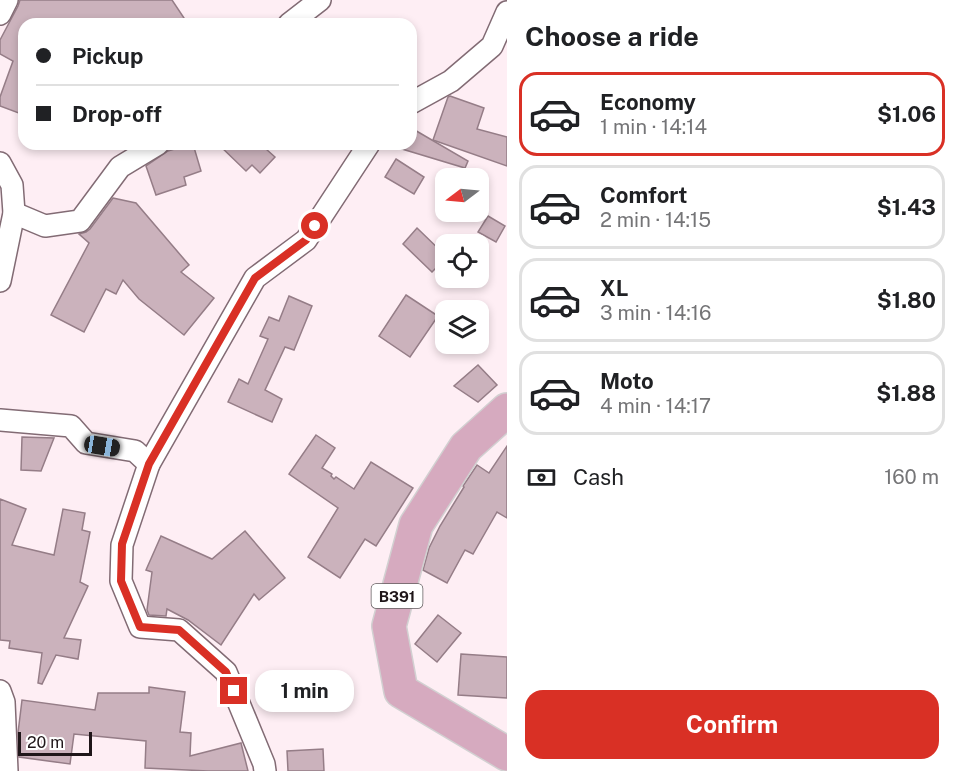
<!DOCTYPE html>
<html lang="en">
<head>
<meta charset="utf-8">
<style>
	:root { --surface:#fff; --page:#f6f6f6; --text:#202124; --muted:#757577; --line:#e0e0e0; --accent:#d93025 }
	body { margin:0; font-family:"Public Sans",sans-serif; background:var(--page); color:var(--text); height:100vh; display:flex; flex-direction:column; font-size:22px; white-space:nowrap }
	* { box-sizing:border-box; margin:0 }
	p { font-size:20px; color:var(--muted) }
	.icon { flex:none; width:33px; height:33px; fill:none; stroke:currentColor; stroke-width:2; stroke-linecap:round; stroke-linejoin:round }
	.map { position:relative; flex:1; overflow:hidden }
	.sheet { display:flex; flex-direction:column; background:var(--surface); width:450px }
	.sheet>* { flex:none }
	.hud { position:absolute; left:18px; top:18px; width:399px; height:132px; border-radius:18px; box-shadow:0 3px 9px #0003; display:grid; align-content:center; height:132px; padding:0 18px; background:var(--surface) }
	.needle { width:39px; rotate:254deg }
	.controls { position:absolute; left:435px; top:168px; display:grid; gap:12px }
	.controls a { display:grid; place-items:center; width:54px; height:54px; border-radius:12px; background:var(--surface); box-shadow:0 3px 9px #0003; font-size:30px }
	.scale { position:absolute; left:18px; bottom:15px; width:74px; box-sizing:border-box; padding-left:6px; border:3px solid #1f1619; border-top:0; font-size:16px; line-height:21px; white-space:nowrap; color:#1f1619; -webkit-text-stroke:4px #fff; paint-order:stroke }
	.end { position:absolute; width:27px; height:27px; margin:-14px; border:8px solid #d93025; background:#fff; box-shadow:0 0 0 3px #fff }
	.from { border-radius:50% }
	.bubble { position:absolute; height:42px; border-radius:18px; background:var(--surface); box-shadow:0 3px 9px #0003; font-size:20px; font-weight:700; line-height:42px; text-align:center }
	.car { position:absolute; width:18px; height:36px; margin:-18px -9px; border-radius:8px; box-shadow:0 0 4px 2px #0007; background:linear-gradient(#222 24%,#8ab4d8 0 40%,#222 0 76%,#8ab4d8 0 86%,#222 0) }
	.hud b { display:flex; align-items:center; gap:21px; height:57px; font-size:22px }
	.hud b+b { border-top:2px solid var(--line) }
	.hud i { width:15px; height:15px; background:var(--text) }
	ul { padding:0; list-style:none }
	li { display:flex; align-items:center; gap:18px; height:84px; margin:0 12px 9px; padding:0 6px; border:3px solid var(--line); border-radius:18px }
	li div { flex:1 }
	li b { display:block; font-size:22px }
	li em { font-style:normal; font-weight:700 }
	li.on { border-color:var(--accent) }
	li>.icon { width:54px; height:54px; stroke-width:1.5 }
	h2 { padding:0 18px; font-size:27px; line-height:72px }
	.pay { display:flex; align-items:center; gap:15px; height:66px; padding:0 18px; font-size:22px }
	.pay p { margin-inline-start:auto }
	.cta { display:flex; gap:12px; margin-top:auto; padding:12px 18px }
	.cta a { flex:1; height:69px; border-radius:18px; background:var(--accent); color:#fff; font-size:24px; font-weight:700; line-height:69px; text-align:center }
	main { display:flex; flex:1; min-height:0 }
	.map>svg:first-child { display:block }
	.building { fill:#cbb2bc; stroke:#957d87; stroke-width:1.5 }
	.lines { fill:none; stroke-linecap:round; stroke-linejoin:round }
	.street-casing { stroke:#826b74; stroke-width:24 }
	.primary-casing { stroke:#d2d0d1; stroke-width:36 }
	.street { stroke:#fff; stroke-width:21 }
	.primary { stroke:#d6aabf; stroke-width:33 }
	.route { stroke:#d93025; stroke-width:8 }
	.labels { text-anchor:middle; dominant-baseline:central; stroke-width:5; stroke-linejoin:round; paint-order:stroke }
	.shield { fill:#fff; stroke:#625c5e; stroke-width:1.5 }
	.shield-label { font-size:15px; font-weight:bold; fill:#1f1619 }
</style>
</head>
<body>
<main>
<div class="map">
<svg width="507" height="771" viewBox="0 0 507 771">
	<rect width="100%" height="100%" fill="#feeef4"/>
	<g class="building">
		<path d="M20,0h152l16,24h-164v91l-24,-9v-9l13,-36 -13,-7v-14l18,-34z"/>
		<path d="M450,96l34,12 -7,21 30,8v29l-74,-26 15,-43z"/>
		<path d="M413,129l55,32 -3,7 -63,-19 3,-5h6v-11z"/>
		<path d="M191,144h2l8,27 -17,6 2,8 -30,10 -10,-29 22,-15z"/>
		<path d="M218,144h53l-5,5 9,8 -15,16 -8,-8 -6,6z"/>
		<path d="M396,159l28,18 -10,17 -29,-17z"/>
		<path d="M113,198l23,5 53,62 -8,7 33,26 -30,37 -45,-36 -16,-19 -7,14 -10,-5 -22,43 -33,-17 38,-72 -10,-9 7,-2 4,-3z"/>
		<path d="M488,216l17,10 -9,16 -18,-10z"/>
		<path d="M417,228l29,28v2l-14,14 -29,-28z"/>
		<path d="M406,295l32,21 -28,41 -31,-21z"/>
		<path d="M289,296l23,10 -18,44 -9,-3 -20,43 17,9 -10,23 -44,-20 11,-23 9,5 20,-45 -8,-3 9,-19 10,4z"/>
		<path d="M478,365l19,20 -19,17 -24,-16z"/>
		<path d="M316,435l19,13 -13,20 10,6 -1,2 3,3 2,-2 18,12 17,-27 42,26 -37,58 -11,-7 -25,39 -32,-21 30,-49 -49,-34z"/>
		<path d="M22,437l32,1 -13,33 -20,-1z"/>
		<path d="M507,446v72l-10,-6 -24,42 -8,-4 -18,33 -24,-13 6,-22 11,-22 24,-39 -1,-1 14,-21 12,8z"/>
		<path d="M0,499l26,10 -14,36 42,10 9,-46 22,4 -3,17 8,2 -10,50 8,4 -24,52 17,2 -3,19 -22,-4 -14,29 -4,-1 4,-30 -33,-5 1,-7 -10,-1z"/>
		<path d="M245,531l40,47 -26,22 -5,-6 -33,51 -33,-25 -21,-11 -1,7 -17,-1 -2,-5 5,-38 -6,-2 15,-34 51,23z"/>
		<path d="M438,615l23,18 -24,29 -22,-18z"/>
		<path d="M461,654l46,3v41l-49,-3z"/>
		<path d="M149,687l36,5 -5,40 11,1 -1,23 51,-13 7,28h-40l-63,-3 1,-27 -72,-7 -4,30 -51,-7 -1,-24 4,-33 73,10 3,-17h51z"/>
		<path d="M323,749l1,22h-36l-1,-20z"/>
	</g>
	<g class="lines">
		<defs>
			<g id="street">
				<path d="M0,14l7,-14"/>
				<path d="M289,24l31,-24"/>
				<path d="M411,103l40,-22 41,-35 15,-34"/>
				<path d="M0,163l12,22 2,28 -14,68"/>
				<path d="M14,213l31,13 35,-5 40,-54 38,-23"/>
				<path d="M0,420l71,6 15,17 49,8 14,13 -27,81 -1,36 19,46 39,3 47,42 38,92 1,7"/>
				<path d="M149,464l106,-186 51,-38 63,-96"/>
				<path d="M0,691l4,11 3,69"/>
			</g>
			<path id="primary" d="M507,410l-41,37 -50,78 -27,101 12,65 106,63"/>
		</defs>
		<use href="#street" class="street-casing"/>
		<use href="#primary" class="primary-casing"/>
		<use href="#street" class="street"/>
		<use href="#primary" class="primary"/>
	</g>
	<g class="lines">
		<path class="route" d="M234,691l-8,-19 -47,-42 -39,-3 -19,-46 1,-37 27,-80 106,-186 51,-38 9,-14"/>
	</g>
	<g class="labels">
		<rect class="shield" x="371.5" y="584" width="51" height="24" rx="4.5"/>
		<g class="shield-label">
			<text x="397" y="596">B391</text>
		</g>
	</g>
</svg>
<div class="controls">
<a><svg class="needle" viewBox="-14 -14 28 28"><path d="M0-13l5 13h-10z" fill="#e53935"/><path d="M0 13l5-13h-10z" fill="#757577"/></svg></a>
<a><svg class="icon" aria-label="locate" viewBox="0 0 24 24"><circle cx="12" cy="12" r="6"/><path d="M12 2v4M12 18v4M2 12h4M18 12h4"/></svg></a>
<a><svg class="icon" aria-label="layers" viewBox="0 0 24 24"><path d="M12 4l9 5-9 5-9-5zM3 14l9 5 9-5"/></svg></a>
</div>
<div class="scale">20 m</div>
<i class="end from" style="left:315px;top:226px"></i>
<i class="end" style="left:234px;top:691px"></i>
<div class="bubble" style="left:255px;top:670px;width:99px">1 min</div>
<i class="car" style="left:102px;top:446px;rotate:99deg"></i>
<div class="hud">
<b><i class="from"></i>Pickup</b>
<b><i></i>Drop-off</b>
</div>
</div>
<section class="sheet">
<h2>Choose a ride</h2>
<ul>
<li class="on"><svg class="icon" aria-label="car" viewBox="0 0 24 24"><path d="M5 17H2v-5l4-1 3-4h7l3 4 3 1v5h-3M9 17h6M6 11h13"/><circle cx="7" cy="17" r="2"/><circle cx="17" cy="17" r="2"/></svg><div><b>Economy</b><p>1 min · 14:14</p></div><em>$1.06</em></li>
<li><svg class="icon" aria-label="car" viewBox="0 0 24 24"><path d="M5 17H2v-5l4-1 3-4h7l3 4 3 1v5h-3M9 17h6M6 11h13"/><circle cx="7" cy="17" r="2"/><circle cx="17" cy="17" r="2"/></svg><div><b>Comfort</b><p>2 min · 14:15</p></div><em>$1.43</em></li>
<li><svg class="icon" aria-label="car" viewBox="0 0 24 24"><path d="M5 17H2v-5l4-1 3-4h7l3 4 3 1v5h-3M9 17h6M6 11h13"/><circle cx="7" cy="17" r="2"/><circle cx="17" cy="17" r="2"/></svg><div><b>XL</b><p>3 min · 14:16</p></div><em>$1.80</em></li>
<li><svg class="icon" aria-label="car" viewBox="0 0 24 24"><path d="M5 17H2v-5l4-1 3-4h7l3 4 3 1v5h-3M9 17h6M6 11h13"/><circle cx="7" cy="17" r="2"/><circle cx="17" cy="17" r="2"/></svg><div><b>Moto</b><p>4 min · 14:17</p></div><em>$1.88</em></li>
</ul>
<div class="pay"><svg class="icon" aria-label="cash" viewBox="0 0 24 24"><path d="M3 7h18v10H3z"/><circle cx="12" cy="12" r="2"/></svg>Cash<p>160 m</p></div>
<div class="cta"><a>Confirm</a></div>
</section>
</main>
</body>
</html>
